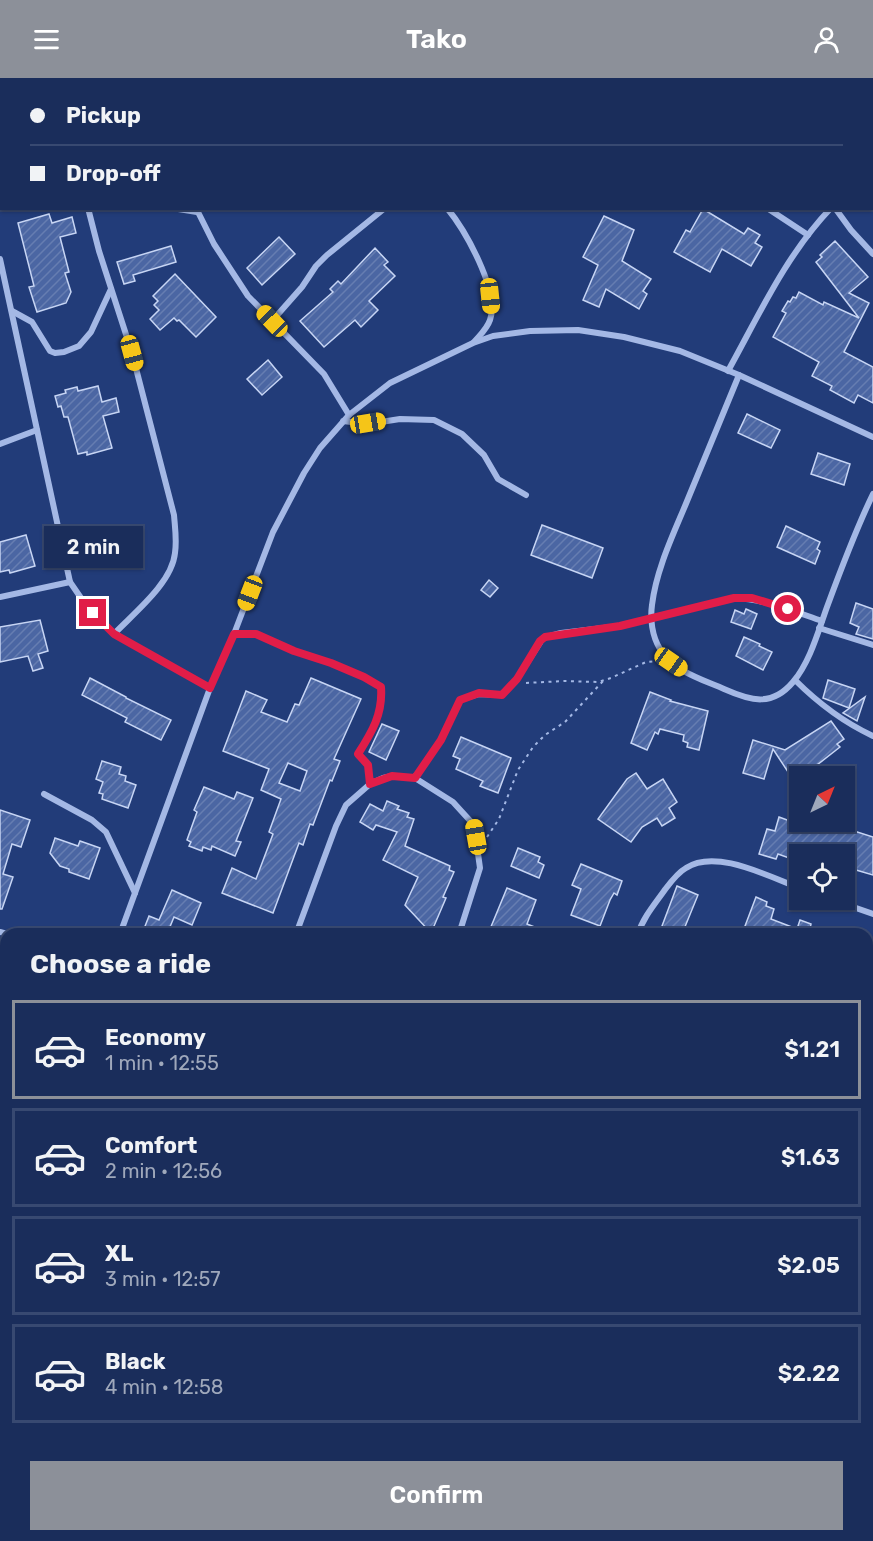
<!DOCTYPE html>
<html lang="en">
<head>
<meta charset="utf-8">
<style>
	:root { --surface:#1a2d5b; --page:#233561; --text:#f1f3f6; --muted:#9fa8bb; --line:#384971; --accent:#8c9099 }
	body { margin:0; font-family:Rubik,sans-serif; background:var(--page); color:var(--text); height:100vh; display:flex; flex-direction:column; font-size:22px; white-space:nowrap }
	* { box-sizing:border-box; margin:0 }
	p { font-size:20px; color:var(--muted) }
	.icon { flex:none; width:33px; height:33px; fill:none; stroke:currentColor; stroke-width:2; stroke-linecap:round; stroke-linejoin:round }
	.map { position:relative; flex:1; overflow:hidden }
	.side { position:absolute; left:0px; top:850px; width:873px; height:614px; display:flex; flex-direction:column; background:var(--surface); border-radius:18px 18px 0 0; box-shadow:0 2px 4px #0004,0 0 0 2px var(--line) }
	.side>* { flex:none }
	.guide { position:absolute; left:0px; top:0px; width:873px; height:132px; box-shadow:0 2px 4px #0004,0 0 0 2px var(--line); display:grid; align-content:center; height:132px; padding:0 30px; background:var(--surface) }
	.needle { width:39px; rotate:43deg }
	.controls { position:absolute; left:789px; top:688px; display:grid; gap:12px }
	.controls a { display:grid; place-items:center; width:66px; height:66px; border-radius:0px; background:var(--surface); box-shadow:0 2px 4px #0004,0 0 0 2px var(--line); font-size:30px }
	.end { position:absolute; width:27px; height:27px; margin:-14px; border:8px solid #e11d48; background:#fff; box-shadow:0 0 0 3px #fff }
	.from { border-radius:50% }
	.bubble { position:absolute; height:42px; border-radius:0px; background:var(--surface); box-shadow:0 2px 4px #0004,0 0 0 2px var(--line); font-size:20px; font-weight:600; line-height:42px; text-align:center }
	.car { position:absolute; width:18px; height:36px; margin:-18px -9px; border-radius:8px; box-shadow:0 0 4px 2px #0007; background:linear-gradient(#f5c518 24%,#345 0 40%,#f5c518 0 76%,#345 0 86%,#f5c518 0) }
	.guide b { display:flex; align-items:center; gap:21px; height:57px; font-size:22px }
	.guide b+b { border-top:2px solid var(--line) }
	.guide i { width:15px; height:15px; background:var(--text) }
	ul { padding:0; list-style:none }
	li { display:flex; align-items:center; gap:18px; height:99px; margin:0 12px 9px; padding:0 18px; border:3px solid var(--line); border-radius:0px }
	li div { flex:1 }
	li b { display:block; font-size:22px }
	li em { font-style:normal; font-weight:600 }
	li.active { border-color:var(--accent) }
	li>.icon { width:54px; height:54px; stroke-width:1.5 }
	h2 { padding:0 30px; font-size:27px; line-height:72px }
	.action { display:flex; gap:12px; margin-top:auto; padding:12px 30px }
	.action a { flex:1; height:69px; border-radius:0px; background:var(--accent); color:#fff; font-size:24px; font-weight:600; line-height:69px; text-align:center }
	header { display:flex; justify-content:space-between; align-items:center; height:78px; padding:0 30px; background:var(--accent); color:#fff; font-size:27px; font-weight:600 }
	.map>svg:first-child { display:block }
	.building { fill:url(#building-hatch); stroke:#c7d5f4; stroke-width:1.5; fill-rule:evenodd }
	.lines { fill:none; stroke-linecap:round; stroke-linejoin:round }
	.path { stroke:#a4b8e5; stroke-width:2; stroke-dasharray:3 4.5; stroke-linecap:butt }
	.street { stroke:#a4b8e5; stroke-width:6 }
	.secondary { stroke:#cdd9f4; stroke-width:12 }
	.route { stroke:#e11d48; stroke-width:8 }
</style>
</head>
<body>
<header><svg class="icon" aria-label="menu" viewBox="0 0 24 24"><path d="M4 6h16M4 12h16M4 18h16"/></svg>Tako<svg class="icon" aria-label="person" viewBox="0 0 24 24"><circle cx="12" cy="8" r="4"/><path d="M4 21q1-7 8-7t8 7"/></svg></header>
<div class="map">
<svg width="873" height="1463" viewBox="0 0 873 1463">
	<defs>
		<pattern id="building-hatch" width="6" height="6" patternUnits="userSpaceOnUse" patternTransform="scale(1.5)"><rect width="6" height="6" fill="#4b66a3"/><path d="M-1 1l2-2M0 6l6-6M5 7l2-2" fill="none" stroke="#667db1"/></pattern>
	</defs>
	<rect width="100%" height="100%" fill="#223c79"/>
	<g class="building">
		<path d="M703,131l41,25 4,-6 12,7 -5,8 7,4 -11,19 -29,-17 -12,23 -36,-20 12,-22 4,2z"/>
		<path d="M49,136l3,9 20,-6 4,16 -16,4 9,35 -4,1 6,19 -5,11 -29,9 -8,-25 5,-1 -16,-63z"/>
		<path d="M604,138l30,14 -12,31 29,18 -8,12 4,3 -8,15 -33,-20 -7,18 -16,-7 15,-35 -15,-8z"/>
		<path d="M279,159l16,17 -33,31 -15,-17z"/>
		<path d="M835,163l33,36 -19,16 20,10 -25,49 29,15v36l-15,-8 -4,8 -24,-13 2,-4 -20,-10 7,-14 -46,-25 13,-24 -4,-2 6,-10 2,1 3,-5 3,1 3,-6 24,13 1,-3 35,16 -43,-56 6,-5 -2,-2z"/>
		<path d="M171,168l5,16 -43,13 2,6 -11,3 -7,-22z"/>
		<path d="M375,170l13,14 -4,3 11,11 -26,25 9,9 -17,17 -6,-7 -31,27 -24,-26 33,-29 -3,-3 8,-8 3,3z"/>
		<path d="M175,196l41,43 -20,20 -17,-17 -2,1 -3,-3 -14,12 -10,-11 9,-9 -5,-5 4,-4 -5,-5z"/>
		<path d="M268,282l14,17 -20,18 -15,-16z"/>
		<path d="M98,308l4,16 14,-4 3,14 -16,4 9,32 -25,7v-3l-9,2 -10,-37h-4l-3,-11 -3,1 -3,-11 11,-3 -1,-3 12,-3 1,4z"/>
		<path d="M747,336l33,16 -9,18 -33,-15z"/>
		<path d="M818,375l32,11 -6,21 -33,-11z"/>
		<path d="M542,447l61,23 -11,30 -61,-23z"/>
		<path d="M786,448l34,16 -3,7 3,2 -5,13 -38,-17z"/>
		<path d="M124,450l1,4 7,-2 5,16 -9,2 2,5 -19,6 -1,-4 -7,2 -4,-17 13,-4 -1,-4z"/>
		<path d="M26,457l9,31 -25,7 -1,-3 -9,2v-30z"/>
		<path d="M489,502l9,8 -8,9 -9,-7z"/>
		<path d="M856,525l17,6v30l-17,-5 3,-7 -9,-4z"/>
		<path d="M746,531l11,5 -6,15 -20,-7 4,-12 9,4z"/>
		<path d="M40,542l8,31 -10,3 5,14 -10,3 -5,-15 -28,6v-35z"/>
		<path d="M744,559l16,7 -1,2 13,6 -9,18 -27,-14z"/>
		<path d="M90,600l36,19v1l45,22 -10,20 -36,-18 2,-4 -45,-23z"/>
		<path d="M311,600l50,21 -27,60 6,2 -8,20 -2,-1 -17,45 -3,-1 -7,21 -4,-2 -26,70 -51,-20 10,-25 24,11 17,-45 -4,-2 12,-33 -20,-9 8,-21 -46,-18 23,-60 21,9 -6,12 26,10 8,-18 4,1zM288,685l19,8 -7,20 -21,-8z"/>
		<path d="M828,602l27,9 -6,19 -26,-10z"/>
		<path d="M650,614l21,8 -1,1 38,10 -9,39 -12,-3 1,-4 -5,-2 1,-6 -24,-6 -2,5 -3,-2 -8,18 -16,-7z"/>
		<path d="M865,619l-8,24 -14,-8z"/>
		<path d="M831,643l13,18 -7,5 3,3 -23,18 3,5 -12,7 -16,1 -19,-29 -9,30 -21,-6 10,-33 32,10z"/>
		<path d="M382,646l17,7 -13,29 -17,-8z"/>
		<path d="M461,659l50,21 -13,35 -18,-7 3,-5 -27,-12 4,-10 -7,-3z"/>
		<path d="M102,683l19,6 -2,7 7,2 -1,5 11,4 -8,23 -26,-9 1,-5 -4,-1 4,-11 -7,-3z"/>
		<path d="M636,695l11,16 16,-10 14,23 -8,6 6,10 -13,8 -5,-8 -15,9 -11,15 -33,-23 29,-40z"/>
		<path d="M204,709l30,12 3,-7 16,6 -17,43 5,1 -6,14 -23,-10 -1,4 -8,-3 -1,4 -13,-5 2,-4 -4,-2 10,-28 -3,-2z"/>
		<path d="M387,723l12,5 -2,3 12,4 -2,4 7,2 -9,27 45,20 -1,4 5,2 -11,25 3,1 -15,35 -26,-28 13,-28 -35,-17 14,-28 -21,-7 -3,5 -13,-8 10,-18 13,7z"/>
		<path d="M0,732l30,10 -9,27 -9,-3 -9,30 10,3 -11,32h-2z"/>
		<path d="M779,739l27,10 2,-5h18l47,15v38l-17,-5 -9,27h-3v-42h-55v3l-11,-4 -2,5 -17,-5 8,-25 8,2z"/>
		<path d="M55,760l23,8 2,-5 20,7 -11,31 -20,-7v-3l-9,-3 -10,-13z"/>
		<path d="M518,770l22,9 -2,5 6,3 -5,13 -28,-12z"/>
		<path d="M581,786l41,17 -5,14 -3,-2 -4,7 -10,26 -29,-11 10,-26 -9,-4z"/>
		<path d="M677,808l21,9 -16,39h-23z"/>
		<path d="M507,810l29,12 -9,24 25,10h-64z"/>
		<path d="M172,812l29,13 -9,22 -18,-8 -7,17h-25l7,-18 10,4z"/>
		<path d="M756,819l11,5 -1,4 8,3 -3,10 26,10 3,-9 11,4 -2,10h-67z"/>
	</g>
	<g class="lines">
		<g class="path">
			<path d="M526,605l39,-2 33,1 13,-4 35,-16 11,-1"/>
			<path d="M487,759l12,-18 19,-49 15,-23 12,-12 20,-13 39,-42"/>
			<path d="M261,1463l8,-5"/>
		</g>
		<g class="street">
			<path d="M58,0v2"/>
			<path d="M70,0l1,2"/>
			<path d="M153,0v2"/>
			<path d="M872,97l1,-2"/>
			<path d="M88,130l11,43 33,102 42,162c1,13 3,25 1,38 -3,30 -41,60 -61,81"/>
			<path d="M172,130l25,4"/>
			<path d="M196,130l18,36 34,52 76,78 25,41"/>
			<path d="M447,130c18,22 53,83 43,112 -3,9 -10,15 -16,22"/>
			<path d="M767,130l41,27"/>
			<path d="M835,130l16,22 22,24"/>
			<path d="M0,181l70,323 11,16 33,36 96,54"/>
			<path d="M12,233l20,11 18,29 5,2 9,-1 15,-6 12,-14 20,-43"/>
			<path d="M272,243l30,-34 14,-21 11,-11 58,-47"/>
			<path d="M728,293c31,-56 58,-116 103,-163"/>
			<path d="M739,297c-18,44 -36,87 -54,131 -13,31 -29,65 -33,99 -2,14 0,31 8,44 13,22 41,30 64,40 27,12 48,18 69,-7 17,-20 25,-50 34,-75 14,-38 28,-76 46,-113"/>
			<path d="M343,343l25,3 32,-5 34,1 28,14 22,21 14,24 28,16"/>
			<path d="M0,366l37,-14"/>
			<path d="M0,519l70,-15"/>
			<path d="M819,550l54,17"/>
			<path d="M234,556h22l38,17 37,12 33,14 17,10c2,27 -9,45 -23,67l10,11 2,19"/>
			<path d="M795,602c23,23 48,42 78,56"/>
			<path d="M415,700l38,24 21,23 6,43 -21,66"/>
			<path d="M44,716l48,26 14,12 29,61"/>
			<path d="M833,822l40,14"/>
			<path d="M0,854l7,2"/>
			<path d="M120,856l90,-246 24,-54 39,-102 31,-59 16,-25 29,-33 41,-32 83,-40 20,-7 37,-5 48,-1 46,7 56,14 59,24 134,62"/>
			<path d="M296,856l40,-108 10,-21 24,-21 13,-6 9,-2 23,2 26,-38 19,-40 19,-6 23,1 15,-16 26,-41 18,-5 59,-7 114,-28c31,1 59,13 88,23"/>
			<path d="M638,856c5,-16 16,-29 26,-43 6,-8 13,-18 22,-23 30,-20 83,9 114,20"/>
			<path d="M867,948l6,-17"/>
			<path d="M867,996l6,5"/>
			<path d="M2,1173l4,-10"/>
			<path d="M867,1256l6,6"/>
			<path d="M0,1343l6,2"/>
			<path d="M323,1458l12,5"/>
			<path d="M796,1458l7,5"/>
			<path d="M58,1463l2,-5"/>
			<path d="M152,1463l1,-5"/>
			<path d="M362,1463l2,-5"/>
			<path d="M647,1463l5,-5"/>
		</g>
		<g class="secondary">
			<path d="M0,1173l6,2"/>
			<path d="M867,1212l6,-7"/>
		</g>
	</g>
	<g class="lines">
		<path class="route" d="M93,535l21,21 96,54 24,-54h22l38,17 37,12 33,14 17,10c2,27 -9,45 -23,67l10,11 2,19 22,-8 23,2 26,-38 19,-40 19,-7 23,2 15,-16 23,-38 5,-4 75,-11 114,-28h18l36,11"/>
	</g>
</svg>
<div class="controls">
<a><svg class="needle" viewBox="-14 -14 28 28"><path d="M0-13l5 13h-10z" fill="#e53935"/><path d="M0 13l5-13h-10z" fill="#9fa8bb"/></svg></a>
<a><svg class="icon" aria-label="locate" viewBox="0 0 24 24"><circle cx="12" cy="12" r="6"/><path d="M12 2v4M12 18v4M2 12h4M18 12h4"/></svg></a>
</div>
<i class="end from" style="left:788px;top:531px"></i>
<i class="end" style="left:93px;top:535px"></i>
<div class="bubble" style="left:44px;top:448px;width:99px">2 min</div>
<i class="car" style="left:490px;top:218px;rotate:174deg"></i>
<i class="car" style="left:272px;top:243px;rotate:316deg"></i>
<i class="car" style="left:132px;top:275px;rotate:165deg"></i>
<i class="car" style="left:368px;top:345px;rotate:81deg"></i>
<i class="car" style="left:250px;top:515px;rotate:201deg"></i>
<i class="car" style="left:671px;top:584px;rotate:125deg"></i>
<i class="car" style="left:476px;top:759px;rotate:350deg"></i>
<div class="guide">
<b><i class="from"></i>Pickup</b>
<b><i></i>Drop-off</b>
</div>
<section class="side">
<h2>Choose a ride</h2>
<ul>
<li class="active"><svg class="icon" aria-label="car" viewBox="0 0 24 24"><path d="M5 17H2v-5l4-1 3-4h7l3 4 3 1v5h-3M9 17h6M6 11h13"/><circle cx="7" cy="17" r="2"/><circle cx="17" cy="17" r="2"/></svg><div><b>Economy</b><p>1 min · 12:55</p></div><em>$1.21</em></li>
<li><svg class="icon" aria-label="car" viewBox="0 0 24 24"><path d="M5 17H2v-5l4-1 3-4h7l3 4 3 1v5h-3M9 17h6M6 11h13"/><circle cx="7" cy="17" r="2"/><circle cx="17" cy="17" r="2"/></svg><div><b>Comfort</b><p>2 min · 12:56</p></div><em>$1.63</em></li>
<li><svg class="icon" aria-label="car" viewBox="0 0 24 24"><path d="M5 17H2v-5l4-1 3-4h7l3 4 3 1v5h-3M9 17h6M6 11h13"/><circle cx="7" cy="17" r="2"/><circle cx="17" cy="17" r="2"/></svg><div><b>XL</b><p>3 min · 12:57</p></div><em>$2.05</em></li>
<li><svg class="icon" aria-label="car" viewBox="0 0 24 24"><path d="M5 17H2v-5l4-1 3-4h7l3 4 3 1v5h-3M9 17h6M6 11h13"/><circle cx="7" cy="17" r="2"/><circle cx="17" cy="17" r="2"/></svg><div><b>Black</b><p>4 min · 12:58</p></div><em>$2.22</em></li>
</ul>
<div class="action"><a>Confirm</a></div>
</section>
</div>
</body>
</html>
